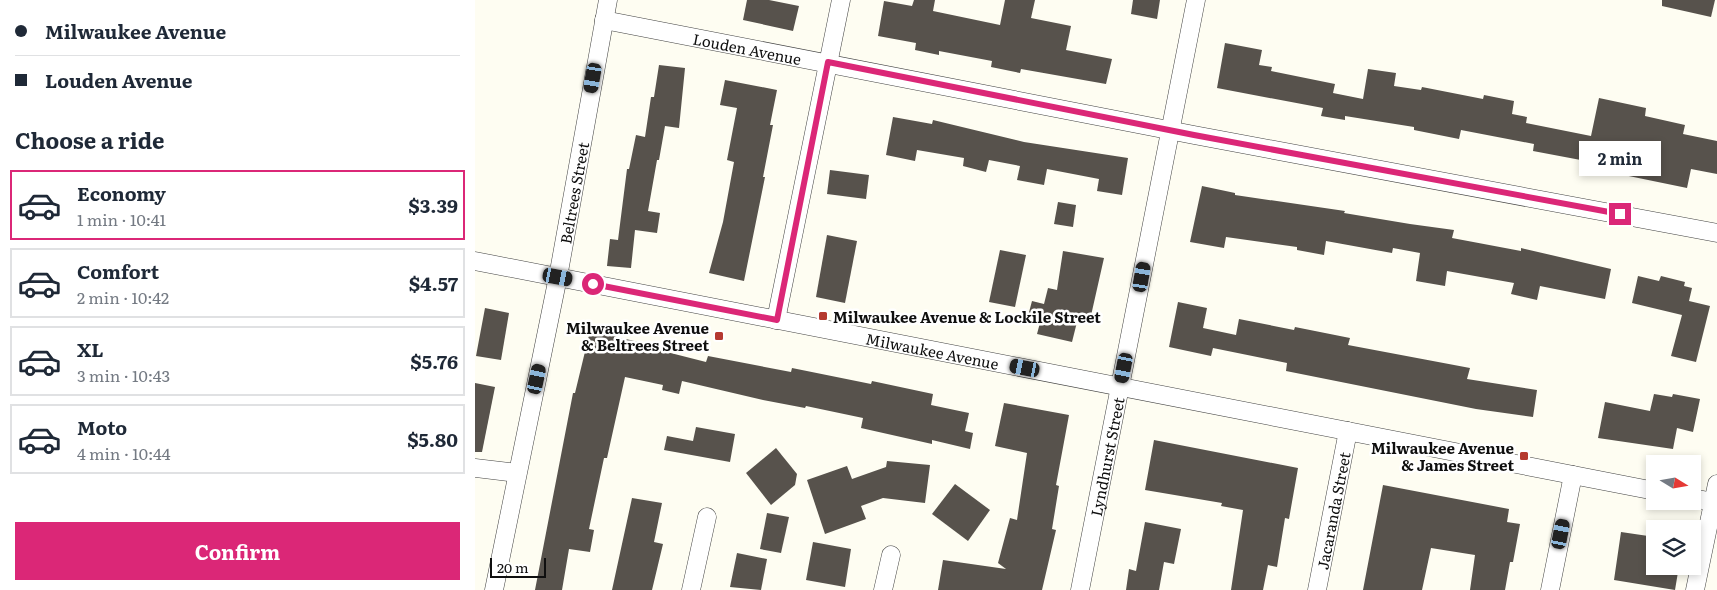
<!DOCTYPE html>
<html lang="en">
<head>
<meta charset="utf-8">
<style>
	:root { --surface:#fff; --page:#f6f6f7; --text:#1f2937; --muted:#747a83; --line:#e0e1e3; --accent:#db2777 }
	body { margin:0; font-family:Literata,serif; background:var(--page); color:var(--text); height:100vh; display:flex; flex-direction:column; font-size:19px; white-space:nowrap }
	* { box-sizing:border-box; margin:0 }
	p { font-size:16px; color:var(--muted) }
	.icon { flex:none; width:28px; height:28px; fill:none; stroke:currentColor; stroke-width:2; stroke-linecap:round; stroke-linejoin:round }
	.map { position:relative; flex:1; overflow:hidden }
	.panel { display:flex; flex-direction:column; background:var(--surface); width:475px }
	.panel>* { flex:none }
	.top-card { display:grid; align-content:center; height:110px; padding:0 15px; background:var(--surface) }
	.needle { width:32px; rotate:101deg }
	.buttons { position:absolute; left:1171px; top:455px; display:grid; gap:10px }
	.buttons a { display:grid; place-items:center; width:55px; height:55px; border-radius:0px; background:var(--surface); box-shadow:0 2px 8px #0003; font-size:25px }
	.scale { position:absolute; left:15px; bottom:12px; width:56px; box-sizing:border-box; padding-left:5px; border:2px solid #0f0f0f; border-top:0; font-size:14px; line-height:18px; white-space:nowrap; color:#0f0f0f; -webkit-text-stroke:4px #fff; paint-order:stroke }
	.end { position:absolute; width:22px; height:22px; margin:-11px; border:6px solid #db2777; background:#fff; box-shadow:0 0 0 2px #fff }
	.from { border-radius:50% }
	.bubble { position:absolute; height:35px; border-radius:0px; background:var(--surface); box-shadow:0 2px 8px #0003; font-size:16px; font-weight:700; line-height:35px; text-align:center }
	.car { position:absolute; width:15px; height:30px; margin:-15px -8px; border-radius:6px; box-shadow:0 0 4px 1px #0007; background:linear-gradient(#222 24%,#8ab4d8 0 40%,#222 0 76%,#8ab4d8 0 86%,#222 0) }
	.top-card b { display:flex; align-items:center; gap:18px; height:48px; font-size:19px }
	.top-card b+b { border-top:1px solid var(--line) }
	.top-card i { width:12px; height:12px; background:var(--text) }
	ul { padding:0; list-style:none }
	li { display:flex; align-items:center; gap:15px; height:70px; margin:0 10px 8px; padding:0 5px; border:2px solid var(--line); border-radius:0px }
	li div { flex:1 }
	li b { display:block; font-size:19px }
	li em { font-style:normal; font-weight:700 }
	li.current { border-color:var(--accent) }
	li>.icon { width:45px; height:45px; stroke-width:1.5 }
	h2 { padding:0 15px; font-size:22px; line-height:60px }
	.primary-button { display:flex; gap:10px; margin-top:auto; padding:10px 15px }
	.primary-button a { flex:1; height:58px; border-radius:0px; background:var(--accent); color:#fff; font-size:20px; font-weight:700; line-height:58px; text-align:center }
	main { display:flex; flex:1; min-height:0 }
	.map>svg:first-child { display:block }
	.building { fill:#57524c }
	.lines { fill:none; stroke-linecap:round; stroke-linejoin:round }
	.minor-casing { stroke:#424242; stroke-width:19 }
	.minor { stroke:#fff; stroke-width:18 }
	.route { stroke:#db2777; stroke-width:6 }
	.poi-dot { fill:#b53931; stroke:#fff; stroke-width:2 }
	.labels { text-anchor:middle; dominant-baseline:central; stroke-width:5; stroke-linejoin:round; paint-order:stroke }
	.street-label { font-size:15px; fill:#0f0f0f; stroke:#fff }
	.poi-label { font-size:15px; font-weight:bold; fill:#0f0f0f; stroke:#fff; text-anchor:end }
</style>
</head>
<body>
<main>
<section class="panel">
<div class="top-card">
<b><i class="from"></i>Milwaukee Avenue</b>
<b><i></i>Louden Avenue</b>
</div>
<h2>Choose a ride</h2>
<ul>
<li class="current"><svg class="icon" aria-label="car" viewBox="0 0 24 24"><path d="M5 17H2v-5l4-1 3-4h7l3 4 3 1v5h-3M9 17h6M6 11h13"/><circle cx="7" cy="17" r="2"/><circle cx="17" cy="17" r="2"/></svg><div><b>Economy</b><p>1 min · 10:41</p></div><em>$3.39</em></li>
<li><svg class="icon" aria-label="car" viewBox="0 0 24 24"><path d="M5 17H2v-5l4-1 3-4h7l3 4 3 1v5h-3M9 17h6M6 11h13"/><circle cx="7" cy="17" r="2"/><circle cx="17" cy="17" r="2"/></svg><div><b>Comfort</b><p>2 min · 10:42</p></div><em>$4.57</em></li>
<li><svg class="icon" aria-label="car" viewBox="0 0 24 24"><path d="M5 17H2v-5l4-1 3-4h7l3 4 3 1v5h-3M9 17h6M6 11h13"/><circle cx="7" cy="17" r="2"/><circle cx="17" cy="17" r="2"/></svg><div><b>XL</b><p>3 min · 10:43</p></div><em>$5.76</em></li>
<li><svg class="icon" aria-label="car" viewBox="0 0 24 24"><path d="M5 17H2v-5l4-1 3-4h7l3 4 3 1v5h-3M9 17h6M6 11h13"/><circle cx="7" cy="17" r="2"/><circle cx="17" cy="17" r="2"/></svg><div><b>Moto</b><p>4 min · 10:44</p></div><em>$5.80</em></li>
</ul>
<div class="primary-button"><a>Confirm</a></div>
</section>
<div class="map">
<svg width="1242" height="590" viewBox="0 0 1242 590">
	<rect width="100%" height="100%" fill="#fefdf2"/>
	<g class="building">
		<path d="M272,0h22l30,6 -6,25 -50,-11z"/>
		<path d="M439,0h21l-2,11 67,14 5,-25h30l-4,18 40,8 -5,24 46,9 -6,25 -85,-15 -1,4 -29,-6 1,-6 -53,-10v4l-24,-5 1,-7 -38,-7 6,-35 28,5z"/>
		<path d="M658,0h27l-3,19 -26,-5z"/>
		<path d="M1187,0h53l-4,17 -49,-11z"/>
		<path d="M750,43l37,7 -3,15 13,2 -1,4 64,13 -2,9 30,6 5,-30 28,4 -2,13 27,4 1,-3 61,12 1,-4 30,6 -2,13 15,3 -1,6 65,13 8,-38 47,10 -1,8 40,9 -2,9 34,7v33l-26,-5 -4,19 -102,-21 1,-6 -53,-10 1,-7 -73,-14 -2,9 -45,-9v-3l-69,-11v4l-24,-4 2,-8 -106,-20z"/>
		<path d="M184,65l26,3 -6,60 -14,-2 -6,34h-2l-9,51 12,2 -3,20 -22,-3 -4,38 -24,-2 3,-27 8,1 9,-71h2l7,-34 9,2 6,-40h3z"/>
		<path d="M250,80l52,10 -7,35h3l-10,52h2l-21,104 -35,-8 14,-51 11,-60 -7,-2 10,-52 -17,-3z"/>
		<path d="M418,117l39,7 1,-4 91,22 104,16 -6,37 -25,-4 2,-12 -52,-10 -3,16 -27,-5 3,-14 -31,-6 -3,12 -23,-6 1,-8 -47,-8 -2,11 -29,-6z"/>
		<path d="M355,170l39,5 -3,24 -39,-5z"/>
		<path d="M727,186l33,7v2l110,16 -1,2 66,11 44,6 -2,8 69,13v-3l90,21 -6,30 -65,-13 -3,14 -26,-6 3,-11 -67,-12 -2,15 -29,-5 4,-28 -27,-5 -1,5 -66,-12 -2,14 -27,-5v-3l-71,-10 -2,11 -34,-6z"/>
		<path d="M583,202l18,3 -3,22 -19,-3z"/>
		<path d="M352,235l30,6 -12,62 -29,-6z"/>
		<path d="M525,250l26,5 -11,52 -26,-5z"/>
		<path d="M588,251l41,7 -14,62 -12,-2 -6,24 -35,-8 4,-15 -13,-3 4,-15 12,3 4,-16 9,2z"/>
		<path d="M1163,276l21,5 2,-5 24,6 -1,4 8,2 -3,13 21,5 -14,56 -25,-6 11,-41 -50,-12z"/>
		<path d="M703,302l29,6 -4,20 33,7 3,-16 55,11 1,-3 55,11 -2,7 122,23 -3,11 70,11 -4,27 -57,-8 -190,-38 1,-8 -74,-15 -2,8 -42,-9z"/>
		<path d="M10,308l24,5 -8,47 -25,-4z"/>
		<path d="M115,331l58,13 -1,3 59,15 2,-6 83,16 1,-4 79,16 1,-3 61,13 -2,11 38,8 -4,18 8,2 -3,16 -38,-9v4l-71,-16 2,-10 -57,-12 -1,2 -42,-8 -81,-19 -3,13 -17,-4 1,-5 -38,-8 -18,81h-3l-15,71 5,1 -4,22 -21,-3 -7,41h-27l38,-197h2z"/>
		<path d="M0,383l20,4 -13,65h-7z"/>
		<path d="M1179,394l18,3 1,-3 27,5 -7,33 -16,-4 -4,21 -75,-11 7,-36 45,9z"/>
		<path d="M529,403l65,12 -13,70 3,1 -7,43 4,1 -14,60h-104l5,-30 63,9 -8,-6 12,-45 7,2 10,-67 -32,-7z"/>
		<path d="M221,427l39,7 -5,28 -66,-12 3,-14 26,5z"/>
		<path d="M679,440l144,28 -9,51 -4,-1 -8,49 -9,-2 -5,25h-32l12,-80 -22,-4 1,-3 -77,-13z"/>
		<path d="M301,448l21,26 -2,11 -24,20 -25,-32z"/>
		<path d="M412,461l43,4 -5,38 -42,-5 -22,8 5,13 -41,15 -18,-54 40,-14 5,13 34,-12z"/>
		<path d="M480,484l35,26 -22,31 -36,-27z"/>
		<path d="M908,485l126,24 -2,13 13,2 -7,38h-3l-5,28h-35l5,-35 -44,-7 -9,42h-59z"/>
		<path d="M157,498l30,5 -8,39 9,2 -11,46h-40z"/>
		<path d="M292,513l22,4 -8,36 -21,-4z"/>
		<path d="M670,522l36,7 -7,35 -10,-2 -5,28h-33l3,-21 7,2z"/>
		<path d="M1146,532l34,5v29h24l-4,24 -61,-10z"/>
		<path d="M338,542l38,7 -6,38 -39,-7z"/>
		<path d="M262,553l30,6 -6,31 -31,-3z"/>
	</g>
	<g class="lines">
		<defs>
			<g id="minor">
				<path id="s1" d="M129,20l590,115 523,98"/>
				<path id="s2" d="M0,261l1180,230"/>
				<path d="M301,320l65,-320"/>
				<path d="M0,468l42,5"/>
				<path d="M1218,498l24,5"/>
				<path id="s3" d="M19,590l64,-313 50,-277"/>
				<path d="M216,590l16,-73"/>
				<path d="M408,590l8,-35"/>
				<path id="s4" d="M605,590l116,-590"/>
				<path id="s5" d="M842,590l31,-159"/>
				<path d="M1075,590l23,-115"/>
				<path d="M1220,590l22,-106"/>
			</g>
		</defs>
		<use href="#minor" class="minor-casing"/>
		<use href="#minor" class="minor"/>
	</g>
	<g class="lines">
		<path class="route" d="M118,284l184,36 51,-258 366,73 426,79"/>
	</g>
	<g class="poi-dot">
		<rect x="343" y="311" width="10" height="10" rx="2.5"/>
		<rect x="239" y="331" width="10" height="10" rx="2.5"/>
		<rect x="1044" y="451" width="10" height="10" rx="2.5"/>
	</g>
	<g class="labels">
		<g class="street-label">
			<text stroke="none"><textPath href="#s1" startOffset="146">Louden Avenue</textPath></text>
			<text stroke="none"><textPath href="#s3" startOffset="405">Beltrees Street</textPath></text>
			<text stroke="none"><textPath href="#s2" startOffset="466">Milwaukee Avenue</textPath></text>
			<text stroke="none"><textPath href="#s4" startOffset="136">Lyndhurst Street</textPath></text>
			<text stroke="none"><textPath href="#s5" startOffset="81">Jacaranda Street</textPath></text>
		</g>
		<g class="poi-label">
			<text x="358" y="316" text-anchor="start">Milwaukee Avenue &amp; Lockile Street</text>
			<text x="234" y="327">Milwaukee Avenue<tspan x="234" dy="17">&amp; Beltrees Street</tspan></text>
			<text x="1039" y="447">Milwaukee Avenue<tspan x="1039" dy="17">&amp; James Street</tspan></text>
		</g>
	</g>
</svg>
<div class="buttons">
<a><svg class="needle" viewBox="-14 -14 28 28"><path d="M0-13l5 13h-10z" fill="#e53935"/><path d="M0 13l5-13h-10z" fill="#747a83"/></svg></a>
<a><svg class="icon" aria-label="layers" viewBox="0 0 24 24"><path d="M12 4l9 5-9 5-9-5zM3 14l9 5 9-5"/></svg></a>
</div>
<div class="scale">20 m</div>
<i class="end from" style="left:118px;top:284px"></i>
<i class="end" style="left:1145px;top:214px"></i>
<div class="bubble" style="left:1104px;top:141px;width:82px">2 min</div>
<i class="car" style="left:118px;top:78px;rotate:190deg"></i>
<i class="car" style="left:83px;top:277px;rotate:101deg"></i>
<i class="car" style="left:667px;top:277px;rotate:10deg"></i>
<i class="car" style="left:550px;top:368px;rotate:281deg"></i>
<i class="car" style="left:649px;top:368px;rotate:191deg"></i>
<i class="car" style="left:62px;top:379px;rotate:12deg"></i>
<i class="car" style="left:1086px;top:534px;rotate:11deg"></i>
</div>
</main>
</body>
</html>
